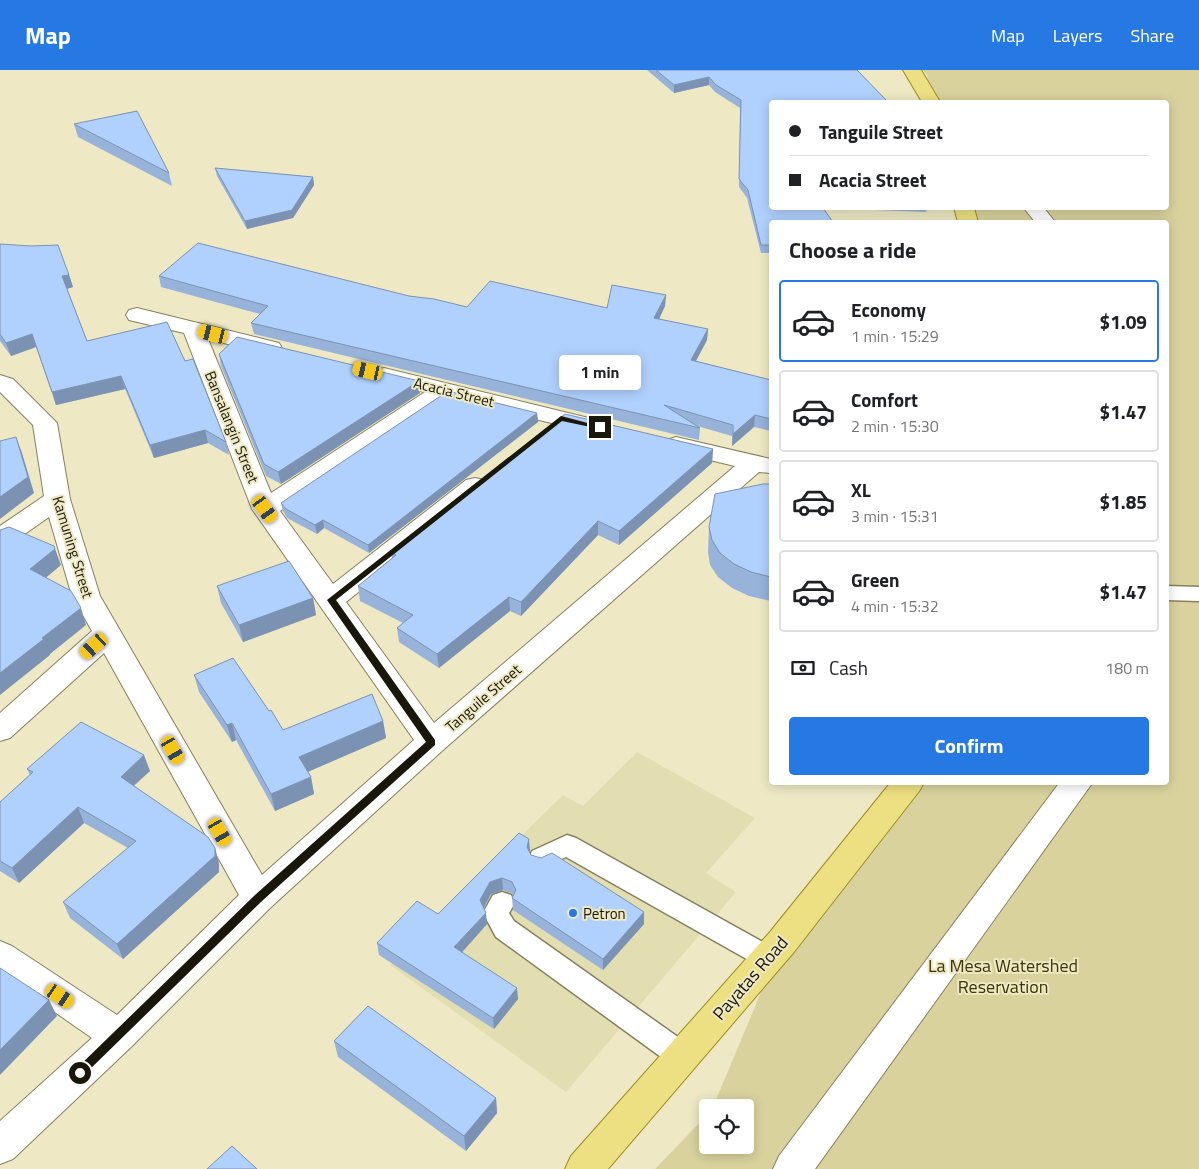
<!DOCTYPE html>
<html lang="en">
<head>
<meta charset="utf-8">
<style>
	:root { --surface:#fff; --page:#f6f6f6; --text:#202124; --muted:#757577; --line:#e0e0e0; --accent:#2678e3 }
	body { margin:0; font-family:"Titillium Web",sans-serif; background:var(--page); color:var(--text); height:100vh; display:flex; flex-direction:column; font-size:19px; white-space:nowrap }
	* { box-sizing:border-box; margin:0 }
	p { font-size:16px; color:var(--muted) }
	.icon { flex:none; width:28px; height:28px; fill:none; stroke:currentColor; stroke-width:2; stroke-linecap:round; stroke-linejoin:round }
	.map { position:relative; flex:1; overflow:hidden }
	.side { position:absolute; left:769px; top:150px; width:400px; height:565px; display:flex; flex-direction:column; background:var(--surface); border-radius:5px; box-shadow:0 2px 12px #0003 }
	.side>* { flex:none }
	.guide { position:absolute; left:769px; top:30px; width:400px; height:110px; border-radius:5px; box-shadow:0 2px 12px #0003; display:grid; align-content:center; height:110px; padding:0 20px; background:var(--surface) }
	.tools { position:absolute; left:699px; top:1029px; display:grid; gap:10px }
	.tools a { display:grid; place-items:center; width:55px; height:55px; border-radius:5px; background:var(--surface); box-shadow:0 2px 12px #0003; font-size:25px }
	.end { position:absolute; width:22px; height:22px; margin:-11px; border:6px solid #191709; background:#fff; box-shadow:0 0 0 2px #fff }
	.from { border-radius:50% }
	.bubble { position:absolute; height:35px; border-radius:5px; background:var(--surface); box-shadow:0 2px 12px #0003; font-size:16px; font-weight:700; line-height:35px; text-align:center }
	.car { position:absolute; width:15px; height:30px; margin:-15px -8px; border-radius:6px; box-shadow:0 0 4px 1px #0007; background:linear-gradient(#f5c518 24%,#345 0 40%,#f5c518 0 76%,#345 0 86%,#f5c518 0) }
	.guide b { display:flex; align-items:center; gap:18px; height:48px; font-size:19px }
	.guide b+b { border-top:1px solid var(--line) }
	.guide i { width:12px; height:12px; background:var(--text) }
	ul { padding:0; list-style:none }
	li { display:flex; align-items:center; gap:15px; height:82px; margin:0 10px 8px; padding:0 10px; border:2px solid var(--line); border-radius:5px }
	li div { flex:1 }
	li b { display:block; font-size:19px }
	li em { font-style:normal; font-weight:700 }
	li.selected { border-color:var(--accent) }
	li>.icon { width:45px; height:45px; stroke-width:1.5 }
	h2 { padding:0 20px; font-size:22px; line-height:60px }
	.pay { display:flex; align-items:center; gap:12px; height:55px; padding:0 20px; font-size:19px }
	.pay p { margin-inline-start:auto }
	.primary-button { display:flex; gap:10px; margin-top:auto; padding:10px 20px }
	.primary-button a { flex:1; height:58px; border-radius:5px; background:var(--accent); color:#fff; font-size:20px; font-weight:700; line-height:58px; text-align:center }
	header { display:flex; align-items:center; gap:30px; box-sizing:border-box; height:70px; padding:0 25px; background:var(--accent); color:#fff }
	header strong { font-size:24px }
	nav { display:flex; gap:28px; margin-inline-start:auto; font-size:18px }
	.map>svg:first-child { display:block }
	.built { fill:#e3deb1 }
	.green { fill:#d9d29d }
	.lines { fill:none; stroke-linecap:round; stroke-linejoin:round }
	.service-casing { stroke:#85805e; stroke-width:3 }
	.minor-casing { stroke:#85805e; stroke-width:2 }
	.primary-casing { stroke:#9a8d22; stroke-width:2 }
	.service { fill:#fff; fill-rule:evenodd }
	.minor { fill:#fff; fill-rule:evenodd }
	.primary { fill:#ece082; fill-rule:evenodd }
	.wall { fill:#97b3da }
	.shaded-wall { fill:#7b92b2 }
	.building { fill:#b0d0fe; stroke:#7b92b2 }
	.route { fill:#191709 }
	.poi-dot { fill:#2678e3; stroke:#eee9c4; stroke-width:2 }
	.labels { text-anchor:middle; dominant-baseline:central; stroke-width:4; stroke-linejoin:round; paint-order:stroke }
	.street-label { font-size:15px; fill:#191709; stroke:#eee9c4 }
	.poi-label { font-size:15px; fill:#191709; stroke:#eee9c4; text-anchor:start }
	.near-park-label { font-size:18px; fill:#3b3507; stroke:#eee9c4 }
	.near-street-label { font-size:18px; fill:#191709; stroke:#eee9c4 }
</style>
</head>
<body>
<header>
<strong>Map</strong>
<nav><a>Map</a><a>Layers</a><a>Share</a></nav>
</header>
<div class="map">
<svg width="1199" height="1099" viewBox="0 0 1199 1099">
	<rect width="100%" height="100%" fill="#eee9c4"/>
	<path class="built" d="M637,682l118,66 -49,55 30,19 -170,200 -176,-127 173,-170 20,11z"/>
	<path class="green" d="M923,0h276v1099h-544l52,-54 1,30h37v-37l-32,-1 69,-165 127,-159 257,-1v-560h-203l-4,-14h207v-106h-233l-6,-27z"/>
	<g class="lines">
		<defs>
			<g id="service">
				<path d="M1166,516l33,1v14l-33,-1z"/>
				<path d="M567,765l9,3 201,112 4,8 -4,8 -9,3 -9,-3 -193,-109 -25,11 -9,-3 -3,-7 3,-7z"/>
				<path d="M502,822l9,3 4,8 -6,10 5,8 178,126 4,9 -4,9 -10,4 -10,-4 -176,-128 -13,-24 10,-18z"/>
			</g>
			<g id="minor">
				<path d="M1024,138h20l11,14h-20z"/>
				<path d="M137,238l142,35 3,5 -3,5 -8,2 -63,-16 63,154 154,-101 -49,-12 -3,-5 3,-5 8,-2 221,54 4,5 -4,5 -8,2 -149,-36 -168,113 53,73 133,-104 9,-2 9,2 4,6 -4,6 -138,110 88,121 301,-257 -68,-16 -3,-5 3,-5 9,-3 95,22v14l-12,-1 -316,278 -173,158 -139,139 -118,112 -13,5v-43l92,-83 -92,-64v-33l12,5 105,69 122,-120 -135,-242 -94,85 -10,3v-28l92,-82 -20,-35 -23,-79 -40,28 -9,3v-22l44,-30 -11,-71 -33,-33v-17l13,4 44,44 13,76 30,97 162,279 152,-135 -162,-231 -68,-176 -55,-13 -3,-5 3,-5z"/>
				<path d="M1060,712h33l-278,387h-42l6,-13z"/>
			</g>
			<g id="primary">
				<path d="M903,0h18l19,32h-18z"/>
				<path d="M954,138h20l4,14h-20z"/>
				<path d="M891,712h33l-4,8 -126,162 -186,217h-43l6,-13 199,-224z"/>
			</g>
		</defs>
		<use href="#service" class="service-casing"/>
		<use href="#minor" class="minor-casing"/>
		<use href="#primary" class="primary-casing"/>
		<use href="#service" class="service"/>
		<use href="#minor" class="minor"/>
		<use href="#primary" class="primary"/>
	</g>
	<g class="wall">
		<path d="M647,0h210l-86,138h156l-1,4 -103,-4 -52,14v31h-10l-14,-55 -8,-11 1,-79 -25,-16 -6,-7 -35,8z"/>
		<path d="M74,54l95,49 3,13 -94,-49z"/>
		<path d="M215,98l98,9 1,8 -21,33 -46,11 -30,-53z"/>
		<path d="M0,174l69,31 4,12 -6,2 20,52 98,20 41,81 3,13 -21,-12 -54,15 -29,-69 -69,16 -20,-58 -25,9 -11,-15z"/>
		<path d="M159,206l250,20 58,11 140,1 59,-13 -1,11 -6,13 49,10 -1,11 -11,21 75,19v51l-17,-4 -22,19v-10l-35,-10 3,2 -1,12 -445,-106 -3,-11 9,-9 -99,-27z"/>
		<path d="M219,284l200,27 1,12 -139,91 -15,-8 -45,-110z"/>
		<path d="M537,343l1,9 -169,131 -45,-25 -7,6 -30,-16 -4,-7 -2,-8z"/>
		<path d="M713,379l-1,14 -93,82 -21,-10 -77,81 -11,-5 -71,57 -40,-26 -2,-14 6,-5 -43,-22 -2,-15 34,-28 -1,-6z"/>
		<path d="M771,414v117l-22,-5 -17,-8 -14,-11 -8,-12 -2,-13 1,-25z"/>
		<path d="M217,516l96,12 3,17 -73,27 -22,-39z"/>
		<path d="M194,605l75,36 14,19 100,-9 3,17 -79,34 4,5 3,17 -39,17 -39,-71 -4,2 -33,-50z"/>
		<path d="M27,699l123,2 -16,15 81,62 4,16v8l-96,87 -53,-41 -7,-16 65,-54 -44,-25 -65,60 -19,-12v-69l30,-27z"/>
		<path d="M530,781l-1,1 2,3 113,57v12l-41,46 -90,-60 -1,-12 1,-2v-2l-10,-4 -12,4 -7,14 3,16 -25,28 56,47 -24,30 -115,-74 -2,-12 61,-29z"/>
		<path d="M334,971l162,57 1,15 -31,38 -128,-94z"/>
	</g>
	<g class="shaded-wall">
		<path d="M709,7v8l-35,8v-8z"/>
		<path d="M313,107l1,8 -21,33 -46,11 -2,-8z"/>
		<path d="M69,205l4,12 -7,2 -4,-13z"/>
		<path d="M666,225l-1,11 -11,24v-12z"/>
		<path d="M708,259l-1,11 -17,32 1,-12z"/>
		<path d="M32,264l4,13 -25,9 -5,-13z"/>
		<path d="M121,306l4,13 -69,16 -4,-13z"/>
		<path d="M419,311l1,12 -139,91 -3,-12z"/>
		<path d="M537,343l1,9 -169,131 -1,-8z"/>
		<path d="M755,345l-1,12 -22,19 1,-12z"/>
		<path d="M205,360l3,13 -54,15 -4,-13z"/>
		<path d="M16,367l6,16 12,40 -34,26v-22z"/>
		<path d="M713,379l-1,14 -93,82v-14z"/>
		<path d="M323,450l1,8 -7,6 -2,-9z"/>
		<path d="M598,451v14l-77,81v-14z"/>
		<path d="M54,476l7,19 -25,21 -6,-17z"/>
		<path d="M509,527l1,14 -71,57 -2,-14z"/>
		<path d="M313,528l3,17 -73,27 -4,-17z"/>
		<path d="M81,538l5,17 -36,29v1l-50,40v-22l42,-35z"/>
		<path d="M383,651l3,17 -83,36 -4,-17z"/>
		<path d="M232,653l4,17 -4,2 -5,-17z"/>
		<path d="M144,685l6,16 -24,21 -5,-15z"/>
		<path d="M311,707l3,17 -39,17 -4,-17z"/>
		<path d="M78,737l6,16 -65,60 -7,-15z"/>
		<path d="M529,769l1,12 -3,8v-12z"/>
		<path d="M215,778l4,16v8l-96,87 -6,-15z"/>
		<path d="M502,808l1,12 -12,4 -10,18 -1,-12 10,-18z"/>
		<path d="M644,842v12l-41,46v-11z"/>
		<path d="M486,843l1,11 -31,35 -2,-12z"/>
		<path d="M517,918l1,11 -24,30 -1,-11z"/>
		<path d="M49,930l8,16 -57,59v-25z"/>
		<path d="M496,1028l1,15 -31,38 -2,-15z"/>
	</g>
	<g class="building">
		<path d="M656,0h201l31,32h-117v106h52l10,14h-62v23h-10l-13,-55 -9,-11 2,-79 -25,-15 -7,-8 -35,8z"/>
		<path d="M137,41l32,62 -95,-49z"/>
		<path d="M215,98l98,9 -21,33 -47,11z"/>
		<path d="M198,173l211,53 25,3 33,8 23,-26 117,27 5,-23 54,10 -12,23 54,11 -17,31 80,20v39l-16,-4 -22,19v-9l-69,-20 36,23 -449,-105 17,-17 -109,-30z"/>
		<path d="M0,174l31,2 27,-1 11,30 -7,1 25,65 80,-19 18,39 8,-2 33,83 -21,-12 -55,15 -29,-69 -69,16 -20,-58 -26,9 -6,-9z"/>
		<path d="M237,267l182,44 -141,91 -14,-8 -45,-110z"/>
		<path d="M448,321l89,22 -169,132 -45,-25 -8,5 -29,-16 -5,-6z"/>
		<path d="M565,344l148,35 -94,82 -21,-10 -77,81 -12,-5 -72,57 -40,-26 16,-13 -55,-29 38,-31 -5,-3z"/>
		<path d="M16,367l12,40 -28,20v-56z"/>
		<path d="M763,414h8v93l-20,-5 -17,-8 -14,-11 -8,-13 -3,-13 6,-33z"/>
		<path d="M9,457l45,19 1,3 -25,20 41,22 10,17 -39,30 2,1 -44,34v-143z"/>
		<path d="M289,491l24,37 -74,27 -22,-39z"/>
		<path d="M233,588l36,53 2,-1 12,20 89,-36 11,27 -84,36 12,20 -40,17 -39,-71 -5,2 -33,-50z"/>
		<path d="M81,652l63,33 -23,22 87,60 7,11v8l-98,88 -54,-42 73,-61 -58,-34 -66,61 -12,-7v-59l33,-30 -6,-3z"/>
		<path d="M519,763l10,6 -2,8 4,8 10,3 11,-5 92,59 -41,47 -91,-61 4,-8 -4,-8 -10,-4 -12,4 -10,18 6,13 -32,34 63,41 -24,30 -116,-75 40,-42 21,13z"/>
		<path d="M0,898l49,32 -49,50z"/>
		<path d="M368,936l128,92 -32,38 -130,-95z"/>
		<path d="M232,1076l25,23h-50z"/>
	</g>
	<path class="route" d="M561,346l42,11 -3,2 -38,-8 -226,179 99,140v5l-173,156 -179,175h-7l-2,-3 2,-4 179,-174 171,-153 -99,-142z"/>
	<circle class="poi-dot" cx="573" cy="843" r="5"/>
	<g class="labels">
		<g class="street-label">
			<text transform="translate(454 322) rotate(14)">Acacia Street</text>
			<text transform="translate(232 357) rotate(68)">Bansalangin Street</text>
			<text transform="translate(73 477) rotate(73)">Kamuning Street</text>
			<text transform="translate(483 628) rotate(-41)">Tanguile Street</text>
		</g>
		<g class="poi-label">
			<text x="583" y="843">Petron</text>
		</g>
		<g class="near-park-label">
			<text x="1003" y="895">La Mesa Watershed<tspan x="1003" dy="21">Reservation</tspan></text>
		</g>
		<g class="near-street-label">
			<text transform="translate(750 908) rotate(-49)">Payatas Road</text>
		</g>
	</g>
</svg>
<div class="tools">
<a><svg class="icon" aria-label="locate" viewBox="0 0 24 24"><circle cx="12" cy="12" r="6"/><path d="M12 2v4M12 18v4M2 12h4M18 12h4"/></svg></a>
</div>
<i class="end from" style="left:80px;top:1003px"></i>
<i class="end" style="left:600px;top:357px"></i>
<div class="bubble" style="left:559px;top:285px;width:82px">1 min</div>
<i class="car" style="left:213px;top:264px;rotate:284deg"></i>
<i class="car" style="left:368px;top:301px;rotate:283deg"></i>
<i class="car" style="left:265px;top:439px;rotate:144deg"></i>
<i class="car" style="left:94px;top:576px;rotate:228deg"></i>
<i class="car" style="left:173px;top:680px;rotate:150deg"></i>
<i class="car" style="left:220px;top:762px;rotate:150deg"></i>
<i class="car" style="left:60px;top:926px;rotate:124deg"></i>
<div class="guide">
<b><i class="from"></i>Tanguile Street</b>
<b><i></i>Acacia Street</b>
</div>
<section class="side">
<h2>Choose a ride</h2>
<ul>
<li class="selected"><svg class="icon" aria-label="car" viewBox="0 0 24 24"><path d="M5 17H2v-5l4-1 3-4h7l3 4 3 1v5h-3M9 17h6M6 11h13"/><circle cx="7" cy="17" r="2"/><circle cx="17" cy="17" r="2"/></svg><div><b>Economy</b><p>1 min · 15:29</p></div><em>$1.09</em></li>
<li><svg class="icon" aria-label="car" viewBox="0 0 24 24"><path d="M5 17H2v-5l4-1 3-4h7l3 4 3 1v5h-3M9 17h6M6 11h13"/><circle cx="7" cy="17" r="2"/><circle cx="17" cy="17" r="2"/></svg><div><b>Comfort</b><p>2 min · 15:30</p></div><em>$1.47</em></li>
<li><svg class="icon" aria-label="car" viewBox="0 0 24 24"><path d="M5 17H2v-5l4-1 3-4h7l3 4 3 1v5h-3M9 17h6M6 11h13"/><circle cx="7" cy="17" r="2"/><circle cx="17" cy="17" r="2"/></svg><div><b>XL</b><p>3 min · 15:31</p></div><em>$1.85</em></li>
<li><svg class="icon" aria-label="car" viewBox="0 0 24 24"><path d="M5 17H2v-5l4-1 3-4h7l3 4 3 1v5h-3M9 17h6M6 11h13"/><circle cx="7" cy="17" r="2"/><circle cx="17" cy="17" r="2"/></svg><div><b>Green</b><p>4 min · 15:32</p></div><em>$1.47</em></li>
</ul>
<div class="pay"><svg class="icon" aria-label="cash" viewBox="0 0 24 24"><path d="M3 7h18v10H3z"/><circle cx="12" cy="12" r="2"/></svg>Cash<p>180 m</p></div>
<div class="primary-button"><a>Confirm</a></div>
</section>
</div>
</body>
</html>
